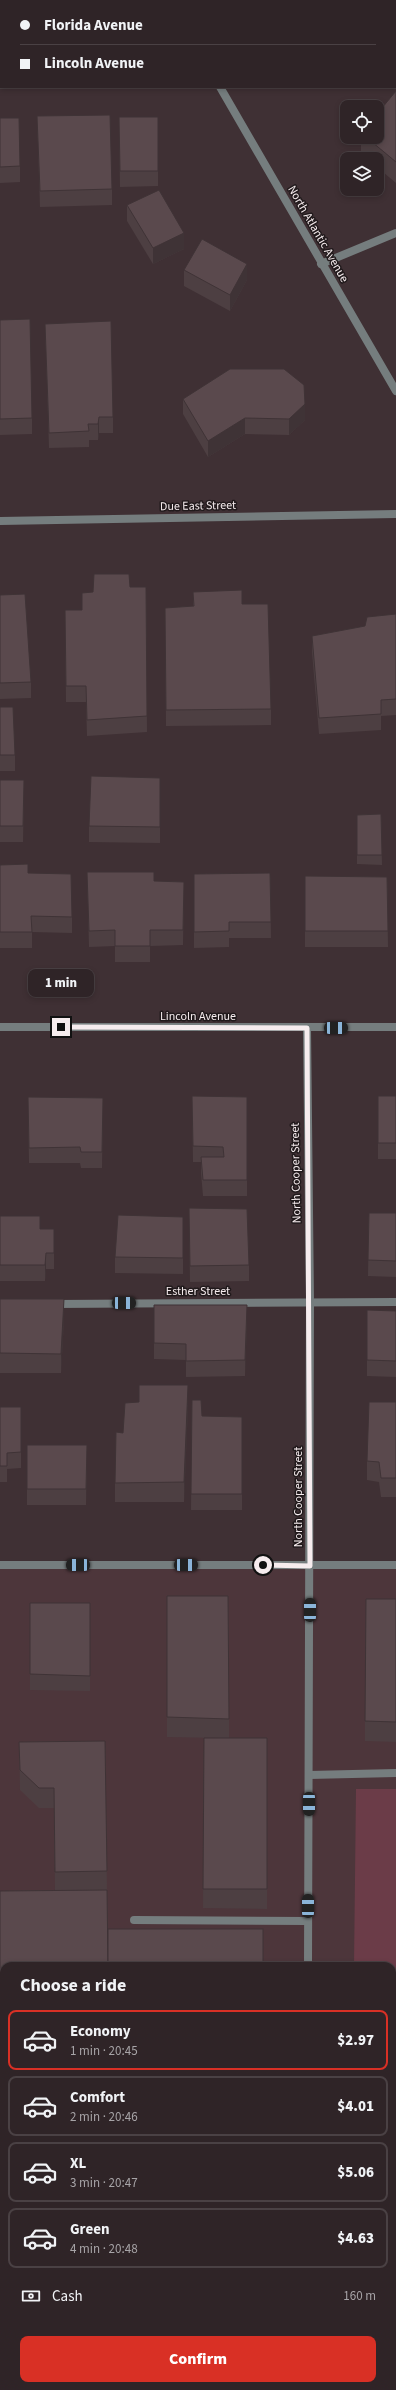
<!DOCTYPE html>
<html lang="en">
<head>
<meta charset="utf-8">
<style>
	:root { --surface:#2f2427; --page:#372c2f; --text:#f1f3f6; --muted:#a7a4a7; --line:#4a4144; --accent:#d93025 }
	body { margin:0; font-family:"Source Sans 3",sans-serif; background:var(--page); color:var(--text); height:100vh; display:flex; flex-direction:column; font-size:15px; white-space:nowrap }
	* { box-sizing:border-box; margin:0 }
	p { font-size:13px; color:var(--muted) }
	.icon { flex:none; width:22px; height:22px; fill:none; stroke:currentColor; stroke-width:2; stroke-linecap:round; stroke-linejoin:round }
	.map { position:relative; flex:1; overflow:hidden }
	.drawer { position:absolute; left:0px; top:1962px; width:396px; height:428px; display:flex; flex-direction:column; background:var(--surface); border-radius:12px 12px 0 0; box-shadow:0 2px 6px #0003,0 0 0 1px var(--line) }
	.drawer>* { flex:none }
	.top-card { position:absolute; left:0px; top:0px; width:396px; height:88px; box-shadow:0 2px 6px #0003,0 0 0 1px var(--line); display:grid; align-content:center; height:88px; padding:0 20px; background:var(--surface) }
	.fabs { position:absolute; left:340px; top:100px; display:grid; gap:8px }
	.fabs a { display:grid; place-items:center; width:44px; height:44px; border-radius:8px; background:var(--surface); box-shadow:0 2px 6px #0003,0 0 0 1px var(--line); font-size:20px }
	.end { position:absolute; width:18px; height:18px; margin:-9px; border:5px solid #f6ecee; background:#111; box-shadow:0 0 0 2px #111 }
	.from { border-radius:50% }
	.bubble { position:absolute; height:28px; border-radius:8px; background:var(--surface); box-shadow:0 2px 6px #0003,0 0 0 1px var(--line); font-size:13px; font-weight:800; line-height:28px; text-align:center }
	.car { position:absolute; width:12px; height:24px; margin:-12px -6px; border-radius:5px; box-shadow:0 0 3px 1px #0007; background:linear-gradient(#222 24%,#8ab4d8 0 40%,#222 0 76%,#8ab4d8 0 86%,#222 0) }
	.top-card b { display:flex; align-items:center; gap:14px; height:38px; font-size:15px }
	.top-card b+b { border-top:1px solid var(--line) }
	.top-card i { width:10px; height:10px; background:var(--text) }
	ul { padding:0; list-style:none }
	li { display:flex; align-items:center; gap:12px; height:60px; margin:0 8px 6px; padding:0 12px; border:2px solid var(--line); border-radius:8px }
	li div { flex:1 }
	li b { display:block; font-size:15px }
	li em { font-style:normal; font-weight:800 }
	li.on { border-color:var(--accent) }
	li>.icon { width:36px; height:36px; stroke-width:1.5 }
	h2 { padding:0 20px; font-size:18px; line-height:48px }
	.pay { display:flex; align-items:center; gap:10px; height:44px; padding:0 20px; font-size:15px }
	.pay p { margin-inline-start:auto }
	.primary-button { display:flex; gap:8px; margin-top:auto; padding:8px 20px }
	.primary-button a { flex:1; height:46px; border-radius:8px; background:var(--accent); color:#fff; font-size:16px; font-weight:800; line-height:46px; text-align:center }
	.map>svg:first-child { display:block }
	.built { fill:#4d363b; fill-rule:evenodd }
	.green { fill:#6b3c48 }
	.lines { fill:none; stroke-linecap:round; stroke-linejoin:round }
	.service { stroke:#757d7e; stroke-width:8 }
	.minor { stroke:#757d7e; stroke-width:8 }
	.tertiary { stroke:#757d7e; stroke-width:8 }
	.wall { fill:#4d3f42 }
	.shaded-wall { fill:#3f3336 }
	.building { fill:#5a494d; stroke:#3f3336 }
	.route { stroke:#f6ecee; stroke-width:5 }
	.labels { text-anchor:middle; dominant-baseline:central; stroke-width:3; stroke-linejoin:round; paint-order:stroke }
	.street-label { font-size:12px; fill:#f6ecee; stroke:#211a1c }
</style>
</head>
<body>
<div class="map">
<svg width="396" height="2390" viewBox="0 0 396 2390">
	<rect width="100%" height="100%" fill="#3f3034"/>
	<path class="built" d="M0,1565h396v825h-396zM4,1966h388v420h-388z"/>
	<path class="green" d="M356,1789h40v231h-4v-54h-38z"/>
	<g class="lines">
		<g class="service">
			<path d="M338,0l1,1"/>
			<path d="M395,47h1"/>
			<path d="M309,1775l87,-2"/>
		</g>
		<g class="minor">
			<path d="M174,0v1"/>
			<path d="M0,47h1"/>
			<path d="M220,87l176,304"/>
			<path d="M321,264l75,-31"/>
			<path d="M0,521l396,-7"/>
			<path d="M0,1027h396"/>
			<path d="M307,1028l3,274 -2,664"/>
			<path d="M53,1304l343,-2"/>
			<path d="M0,1565h396"/>
			<path d="M134,1920l174,1"/>
			<path d="M313,2386l1,4"/>
		</g>
		<g class="tertiary">
			<path d="M392,2068h4"/>
			<path d="M0,2069h4"/>
		</g>
	</g>
	<g class="wall">
		<path d="M360,0h36v27l-1,-1v-25h-33z"/>
		<path d="M396,91v92l-19,-16v-8h-10l-6,-5v-17h16z"/>
		<path d="M37,116l75,73v16l-72,2z"/>
		<path d="M119,117h39v69l-38,1z"/>
		<path d="M0,118l20,48v16l-20,1z"/>
		<path d="M127,205l57,44 -31,15 -26,-43z"/>
		<path d="M184,270l63,10 -17,31 -46,-25z"/>
		<path d="M0,320l32,98v16l-32,1z"/>
		<path d="M45,324l68,93v16h-14l-1,7h-9v7l-40,1z"/>
		<path d="M183,399l122,21 -16,15 -44,-1 -37,23 -25,-43z"/>
		<path d="M130,587h16l1,145 -60,4 -1,-34h-20l-1,-92h17l11,-18z"/>
		<path d="M193,592l49,12 29,105v16l-105,1 -1,-118 28,-2z"/>
		<path d="M0,595l31,87v16l-31,1z"/>
		<path d="M396,614v101l-15,1v14l-62,4 -7,-82v-16l53,-10z"/>
		<path d="M0,707l15,48v16h-15z"/>
		<path d="M160,778v65l-71,-1v-16z"/>
		<path d="M0,780h24l-1,62h-23z"/>
		<path d="M381,814l1,51 -25,-1v-49z"/>
		<path d="M0,865l28,8 44,44v16l-40,-1v16h-32z"/>
		<path d="M87,872l67,9 30,1 -1,63 -33,1v16h-35v-16l-26,1z"/>
		<path d="M270,873l1,65h-42v9l-35,1v-74z"/>
		<path d="M305,876l82,1 1,70h-83z"/>
		<path d="M192,1096l55,1v99h-44l-2,-23v-11h-8z"/>
		<rect x="378" y="1096" width="18" height="63"/>
		<path d="M28,1097l75,1 -1,70h-21l-1,-5h-51z"/>
		<path d="M189,1208l60,57v16l-59,1z"/>
		<path d="M369,1213h27v64l-28,-1z"/>
		<path d="M0,1216l40,13 14,16v24h-8l-1,12h-45z"/>
		<path d="M183,1217v57l-68,-1v-16z"/>
		<path d="M0,1299l64,20 -3,54h-61z"/>
		<path d="M154,1305l93,16 -2,55 -59,1v-17l-32,-1z"/>
		<path d="M367,1310l29,1v66l-29,-1z"/>
		<path d="M192,1400l10,16 40,1v93h-51z"/>
		<path d="M139,1402l49,3 -4,97h-69v-19l8,-50z"/>
		<path d="M396,1402v95h-15l-2,-15 -12,-2v-19z"/>
		<path d="M0,1407h21v61l-14,1v13h-7z"/>
		<path d="M27,1445l60,16 -1,44h-59z"/>
		<path d="M167,1596l62,123v19h38v171l-64,-1 1,-170h14l-51,-1z"/>
		<path d="M396,1599v143l-31,-1v-20z"/>
		<path d="M30,1603h60v88l-60,-1z"/>
		<path d="M105,1741l2,149 -103,76v58h-4v-133l55,-1 -1,-82h-15l-19,-18 -1,-48z"/>
		<rect x="0" y="2086" width="4" height="158"/>
		<rect x="392" y="2104" width="4" height="71"/>
	</g>
	<g class="shaded-wall">
		<path d="M184,233v16l-31,15v-16z"/>
		<path d="M247,264v16l-17,31v-16z"/>
		<path d="M305,404v16l-16,15v-16z"/>
		<path d="M99,417v16l-1,7v-16z"/>
		<path d="M245,418v16l-37,23v-16z"/>
		<path d="M46,1253v16l-1,12v-16z"/>
		<path d="M64,1299v20l-3,54v-19z"/>
		<path d="M247,1305v16l-2,55v-16z"/>
		<path d="M188,1385v20l-4,97v-20z"/>
		<path d="M87,1445v16l-1,44v-16z"/>
	</g>
	<g class="building">
		<path d="M389,0h7v6l-1,-1v-4h-5z"/>
		<path d="M396,91v71l-30,-25h11v-23z"/>
		<path d="M110,115l2,74 -72,2 -3,-75z"/>
		<path d="M119,117h39v54h-38z"/>
		<path d="M0,118h19l1,48 -20,1z"/>
		<path d="M159,190l25,43 -31,15 -26,-43z"/>
		<path d="M202,239l45,25 -17,31 -46,-25z"/>
		<path d="M30,319l2,99 -32,1v-99z"/>
		<path d="M111,321l2,96h-14l-1,7h-10l1,7 -40,2 -4,-109z"/>
		<path d="M230,369h54l20,16 1,19 -16,15 -44,-1 -37,23 -25,-42z"/>
		<path d="M94,574h35l1,13h16l1,129 -60,4 -1,-34h-20l-1,-76h17v-17l11,-1z"/>
		<path d="M242,590v14h26l3,105 -105,1 -1,-102 29,-2 -1,-14z"/>
		<path d="M25,594l6,88 -31,1v-88z"/>
		<path d="M396,614v85l-15,1v14l-62,4 -7,-82 53,-10 2,-9z"/>
		<path d="M0,707h13l2,48h-15z"/>
		<path d="M91,776l69,2v49l-71,-1z"/>
		<path d="M0,780h24l-1,46h-23z"/>
		<path d="M381,814l1,41h-25v-40z"/>
		<path d="M28,864v9l43,1 1,43 -41,-1 1,16h-32v-67z"/>
		<path d="M87,872h67v9l30,1 -1,48h-33v16h-35v-16l-26,1z"/>
		<path d="M270,873l1,49h-42v9l-35,1v-58z"/>
		<path d="M305,876l82,1 1,54h-83z"/>
		<path d="M192,1096l55,1v83h-44l-2,-23h23l-1,-10 -30,-1z"/>
		<rect x="378" y="1096" width="18" height="47"/>
		<path d="M28,1097l75,1 -1,54h-21l-1,-5 -51,1z"/>
		<path d="M189,1208l58,1 2,56 -59,1z"/>
		<path d="M369,1213h27v48l-28,-1z"/>
		<path d="M118,1215l65,2v41l-68,-1z"/>
		<path d="M0,1216h40v13h14v24h-8l-1,12h-45z"/>
		<path d="M0,1299h64l-3,55 -61,-1z"/>
		<path d="M154,1305h93l-2,55 -59,1v-17l-32,-1z"/>
		<path d="M367,1310l29,1v50l-29,-1z"/>
		<path d="M139,1385h49l-4,97 -69,1 1,-51 7,1 2,-30 14,-1z"/>
		<path d="M192,1400h9l1,16 40,1v77h-51z"/>
		<path d="M369,1402h27v76h-15l-2,-16 -12,-1z"/>
		<path d="M0,1407h21v45l-14,1v13h-7z"/>
		<path d="M27,1445h60l-1,44h-59z"/>
		<path d="M167,1596h61l1,123 -62,-2z"/>
		<path d="M366,1599h30v123l-31,-1z"/>
		<path d="M30,1603h60v73l-60,-2z"/>
		<path d="M204,1738h63v151h-64z"/>
		<path d="M105,1741l2,130 -52,1 -1,-84h-15l-19,-18 -1,-28z"/>
		<path d="M107,1890l1,76h-104v37h-4v-112z"/>
		<rect x="108" y="1929" width="155" height="37"/>
		<rect x="0" y="2086" width="4" height="139"/>
		<rect x="392" y="2104" width="4" height="55"/>
	</g>
	<g class="lines">
		<path class="route" d="M61,1027l246,1 3,538 -47,-1"/>
	</g>
	<g class="labels">
		<g class="street-label">
			<text transform="translate(318 234) rotate(60)">North Atlantic Avenue</text>
			<text transform="translate(198 506) rotate(-1)">Due East Street</text>
			<text x="198" y="1016">Lincoln Avenue</text>
			<text transform="translate(296 1173) rotate(-91)">North Cooper Street</text>
			<text x="198" y="1291">Esther Street</text>
			<text transform="translate(298 1497) rotate(-90)">North Cooper Street</text>
		</g>
	</g>
</svg>
<div class="fabs">
<a><svg class="icon" aria-label="locate" viewBox="0 0 24 24"><circle cx="12" cy="12" r="6"/><path d="M12 2v4M12 18v4M2 12h4M18 12h4"/></svg></a>
<a><svg class="icon" aria-label="layers" viewBox="0 0 24 24"><path d="M12 4l9 5-9 5-9-5zM3 14l9 5 9-5"/></svg></a>
</div>
<i class="end from" style="left:263px;top:1565px"></i>
<i class="end" style="left:61px;top:1027px"></i>
<div class="bubble" style="left:28px;top:969px;width:66px">1 min</div>
<i class="car" style="left:336px;top:1028px;rotate:90deg"></i>
<i class="car" style="left:124px;top:1303px;rotate:90deg"></i>
<i class="car" style="left:78px;top:1565px;rotate:270deg"></i>
<i class="car" style="left:186px;top:1565px;rotate:90deg"></i>
<i class="car" style="left:310px;top:1610px;rotate:0deg"></i>
<i class="car" style="left:309px;top:1804px;rotate:180deg"></i>
<i class="car" style="left:308px;top:1906px;rotate:0deg"></i>
<div class="top-card">
<b><i class="from"></i>Florida Avenue</b>
<b><i></i>Lincoln Avenue</b>
</div>
<section class="drawer">
<h2>Choose a ride</h2>
<ul>
<li class="on"><svg class="icon" aria-label="car" viewBox="0 0 24 24"><path d="M5 17H2v-5l4-1 3-4h7l3 4 3 1v5h-3M9 17h6M6 11h13"/><circle cx="7" cy="17" r="2"/><circle cx="17" cy="17" r="2"/></svg><div><b>Economy</b><p>1 min · 20:45</p></div><em>$2.97</em></li>
<li><svg class="icon" aria-label="car" viewBox="0 0 24 24"><path d="M5 17H2v-5l4-1 3-4h7l3 4 3 1v5h-3M9 17h6M6 11h13"/><circle cx="7" cy="17" r="2"/><circle cx="17" cy="17" r="2"/></svg><div><b>Comfort</b><p>2 min · 20:46</p></div><em>$4.01</em></li>
<li><svg class="icon" aria-label="car" viewBox="0 0 24 24"><path d="M5 17H2v-5l4-1 3-4h7l3 4 3 1v5h-3M9 17h6M6 11h13"/><circle cx="7" cy="17" r="2"/><circle cx="17" cy="17" r="2"/></svg><div><b>XL</b><p>3 min · 20:47</p></div><em>$5.06</em></li>
<li><svg class="icon" aria-label="car" viewBox="0 0 24 24"><path d="M5 17H2v-5l4-1 3-4h7l3 4 3 1v5h-3M9 17h6M6 11h13"/><circle cx="7" cy="17" r="2"/><circle cx="17" cy="17" r="2"/></svg><div><b>Green</b><p>4 min · 20:48</p></div><em>$4.63</em></li>
</ul>
<div class="pay"><svg class="icon" aria-label="cash" viewBox="0 0 24 24"><path d="M3 7h18v10H3z"/><circle cx="12" cy="12" r="2"/></svg>Cash<p>160 m</p></div>
<div class="primary-button"><a>Confirm</a></div>
</section>
</div>
</body>
</html>
